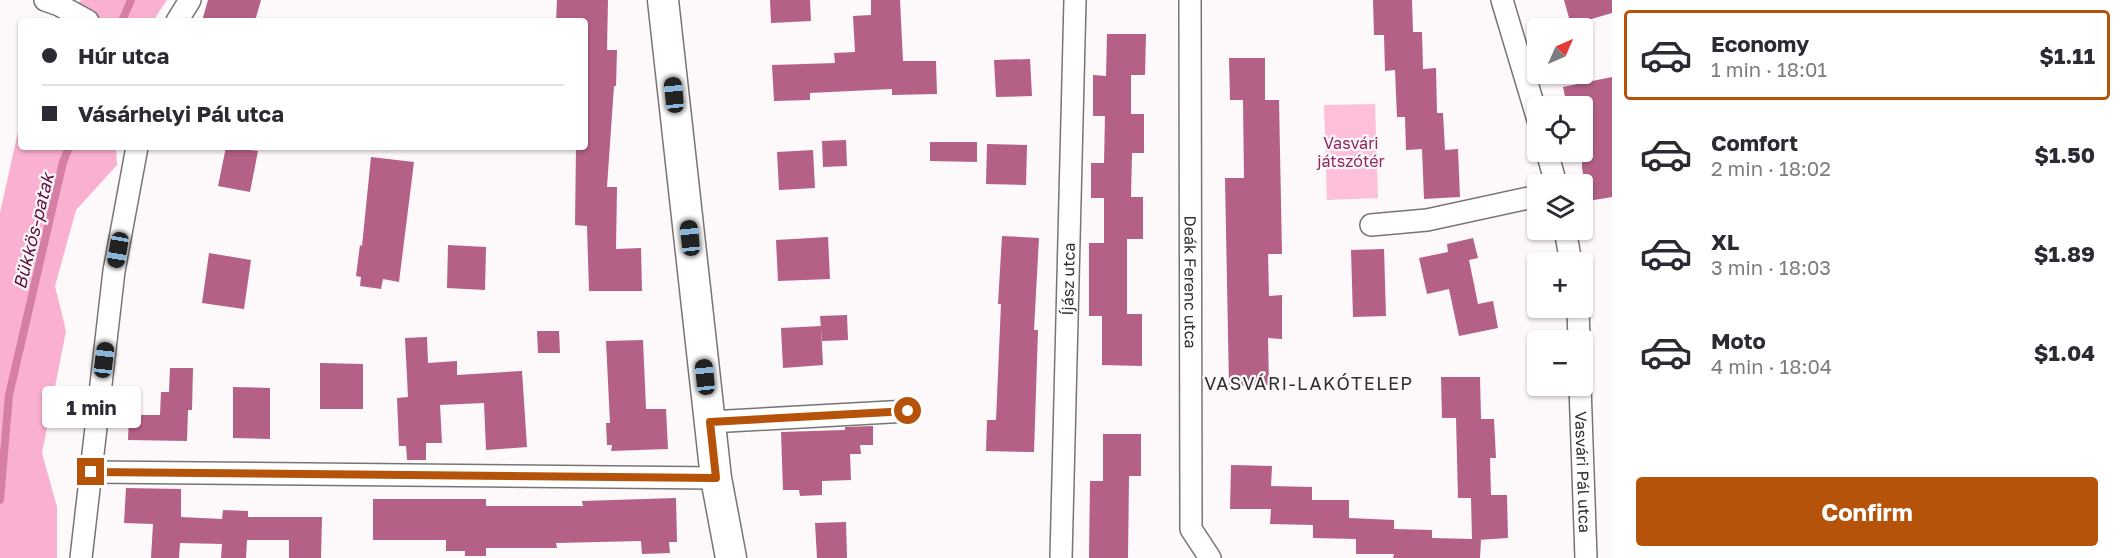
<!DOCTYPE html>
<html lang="en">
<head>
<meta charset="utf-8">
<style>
	:root { --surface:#fff; --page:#f2f2f3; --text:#2b2b33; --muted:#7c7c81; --line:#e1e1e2; --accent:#b45309 }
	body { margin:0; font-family:"Golos Text",sans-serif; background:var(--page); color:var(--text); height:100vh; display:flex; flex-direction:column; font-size:22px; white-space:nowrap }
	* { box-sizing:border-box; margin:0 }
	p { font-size:20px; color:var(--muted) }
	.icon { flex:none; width:33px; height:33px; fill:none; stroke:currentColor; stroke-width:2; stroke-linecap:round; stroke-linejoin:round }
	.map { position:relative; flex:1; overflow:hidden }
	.details { display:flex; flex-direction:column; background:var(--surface); width:510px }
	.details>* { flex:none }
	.banner { position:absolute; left:18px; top:18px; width:570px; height:132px; border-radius:6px; box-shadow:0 2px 4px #0004; display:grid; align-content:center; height:132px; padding:0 24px; background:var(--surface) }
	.needle { width:39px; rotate:45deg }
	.fabs { position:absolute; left:1527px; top:18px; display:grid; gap:12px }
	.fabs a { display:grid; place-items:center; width:66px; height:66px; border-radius:6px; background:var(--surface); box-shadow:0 2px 4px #0004; font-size:30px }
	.end { position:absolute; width:27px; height:27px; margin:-14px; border:8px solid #b45309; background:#fff; box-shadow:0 0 0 3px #fff }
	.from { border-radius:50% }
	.bubble { position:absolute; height:42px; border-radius:6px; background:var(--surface); box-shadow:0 2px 4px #0004; font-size:20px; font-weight:700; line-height:42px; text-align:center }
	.car { position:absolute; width:18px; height:36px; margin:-18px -9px; border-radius:8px; box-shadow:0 0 4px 2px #0007; background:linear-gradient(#222 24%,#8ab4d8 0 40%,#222 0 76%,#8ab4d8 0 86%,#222 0) }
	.banner b { display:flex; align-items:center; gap:21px; height:57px; font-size:22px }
	.banner b+b { border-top:2px solid var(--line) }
	.banner i { width:15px; height:15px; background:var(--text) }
	ul { padding:10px 0 0; list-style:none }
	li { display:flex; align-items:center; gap:18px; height:90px; margin:0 12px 9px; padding:0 12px; border:3px solid transparent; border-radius:6px }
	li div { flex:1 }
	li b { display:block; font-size:22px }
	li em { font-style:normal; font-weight:700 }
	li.on { border-color:var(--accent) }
	li>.icon { width:54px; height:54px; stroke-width:1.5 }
	.action { display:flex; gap:12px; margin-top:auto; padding:12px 24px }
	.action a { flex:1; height:69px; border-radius:6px; background:var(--accent); color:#fff; font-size:24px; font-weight:700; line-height:69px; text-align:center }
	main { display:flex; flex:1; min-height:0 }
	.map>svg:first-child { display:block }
	.green { fill:#fdbfd9 }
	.forest { fill:#fab0d0 }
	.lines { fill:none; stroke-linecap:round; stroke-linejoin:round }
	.stream { stroke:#d67fa6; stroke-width:8 }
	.building { fill:#b46087 }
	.minor-casing { stroke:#787476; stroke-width:24 }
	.secondary-casing { stroke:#787476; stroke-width:33 }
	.minor { stroke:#fff; stroke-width:21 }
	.secondary { stroke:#fff; stroke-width:30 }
	.route { stroke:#b45309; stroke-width:8 }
	.labels { text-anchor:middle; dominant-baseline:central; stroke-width:4.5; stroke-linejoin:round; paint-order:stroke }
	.park-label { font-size:16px; fill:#8f285e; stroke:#fdf8fa }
	.street-label { font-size:16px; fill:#312f30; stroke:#fdf8fa }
	.water-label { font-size:18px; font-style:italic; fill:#62143f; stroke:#fdf8fa }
	.neighbourhood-label { font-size:18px; letter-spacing:1.5px; fill:#312f30; stroke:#fdf8fa }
</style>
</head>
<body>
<main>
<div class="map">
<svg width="1612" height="558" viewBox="0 0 1612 558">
	<rect width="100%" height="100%" fill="#fdf8fa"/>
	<path class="green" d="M1375,104l3,94 -51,2 -3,-95z"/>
	<g class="forest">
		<path d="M81,0h86l-14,21h-91z"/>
		<path d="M21,118v29h95l1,18 -41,45 -21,76 11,45 -24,122 15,54v51h-57v-345z"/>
	</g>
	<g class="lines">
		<g class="stream">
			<path d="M122,21l9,-21"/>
			<path d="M0,500l9,-105 54,-233 6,-15"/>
		</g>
	</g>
	<g class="building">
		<path d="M208,0h53l-6,21h-53z"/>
		<path d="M557,0h51l-1,50h10l-1,36h-2l-7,101h10l-1,62 25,-1 1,43h-53l-2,-65 -12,-1 1,-78h9v-126h-29z"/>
		<path d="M770,0h40l1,21 -40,2z"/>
		<path d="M871,0h29l3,61h33l1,33 -45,1v-6l-82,4v7l-36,1 -2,-36 63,-2 -1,-10 21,-1 -2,-36 18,-1z"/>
		<path d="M1373,0h39l1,32h9l1,37 13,-1 1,45h6l2,37 13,-1 2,48 -36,2 -2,-50 -16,1 -1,-33h-8l-2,-47 -10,1 -1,-36h-10z"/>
		<path d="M1564,0h48v13l-41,12z"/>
		<path d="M1107,34h39l-1,41h-14v39h13v39h-12l-1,44h12v42h-16v75h15v52l-40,-1v-49h-13v-73h15v-45h-13v-35h13l1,-47h-12v-41l13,1z"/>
		<path d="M1229,58h36v42h14l3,154h-14l1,42 13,-1v44l-14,-1 1,47 -40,1 -4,-208h19l-1,-78h-13z"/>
		<path d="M1030,59l2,37 -36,1 -2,-37z"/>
		<path d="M1612,77v120l-24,4 -6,-33v-62h-15l-4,-19z"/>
		<path d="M846,140l1,26 -24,1 -1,-26z"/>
		<path d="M930,142h47v20l-47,-1z"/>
		<path d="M987,144l40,1 -1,40 -40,-1z"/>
		<path d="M226,147l32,4 -8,41 -32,-6z"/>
		<path d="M813,150l2,38 -36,2 -2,-38z"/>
		<path d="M371,157l43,5 -15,120 -16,-3 -2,10 -21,-3 1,-9 -5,-1 4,-31 2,1z"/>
		<path d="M1002,236l37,2 -5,92h4l-4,122 -48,-1 1,-31h9l5,-116h-3z"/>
		<path d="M828,237l2,42 -52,2 -2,-41z"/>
		<path d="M1473,238l5,20 -9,2 9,44 15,-3 5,27 -39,8 -10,-47 -22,5 -8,-36 29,-6 -1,-8z"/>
		<path d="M448,245l38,2 -1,43 -38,-2z"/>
		<path d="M1384,249l2,67 -33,1 -2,-67z"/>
		<path d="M209,253l42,7 -7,49 -42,-6z"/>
		<path d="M847,315l1,25 -26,1 -2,-25z"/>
		<path d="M821,326l2,39 -40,3 -2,-40z"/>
		<path d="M537,331h22l1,22h-22z"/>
		<path d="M427,337l1,26 29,-2v14l65,-4 5,76 -41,3 -2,-47 -44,2 2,38h-16v17h-19l-1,-14h-7l-2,-48 11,-1 -3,-59z"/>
		<path d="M643,340l3,69h20l2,40 -57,2 1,-6h-5l-1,-22h4l-4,-82z"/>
		<path d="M320,363l43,1v45h-43z"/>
		<path d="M170,368h23l-1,42h-4l-1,31 -59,-1 1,-25h31l1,-23h8z"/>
		<path d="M1441,377h39l1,42h13l2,39h-6l1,37h16l1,43 -31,2h4l-1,18h-87l1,-4h-38v-15l-43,-1v-13l-43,-1 1,-15h-41l1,-44 41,1 -1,20 41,1v13h37v18l45,2v9l38,1v8l40,1 -1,-41h-13l-2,-80h-14z"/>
		<path d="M233,387l37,1v51l-37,-1z"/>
		<path d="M873,426v19h-13l1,9h-11l1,26 -29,1v14l-22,1 -1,-6h-16l-2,-58 64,-2v-3z"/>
		<path d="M1103,434h38v42h-12l-1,82h-39l1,-77h13z"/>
		<path d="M126,488l55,1v28l41,2 1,-9 25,1v6h74l-1,41h-32v-18h-42l-1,18h-25l1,-14 -42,-1 -1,15h-28l2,-34 -29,-1z"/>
		<path d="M676,498l1,44h-8l1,11 -28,1 -1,-13 -85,2 1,5h-71v8h-21v-5h-19v-11h-73v-41h113v7h97l-1,-5z"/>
		<path d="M846,522l1,36h-30l-2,-35z"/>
	</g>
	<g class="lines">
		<defs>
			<g id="minor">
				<path d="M45,0l14,5 29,16"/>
				<path id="s1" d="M1190,0l1,529 19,29"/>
				<path d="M1502,0l36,120"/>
				<path d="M177,21l13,-21"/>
				<path d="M1547,152l9,32"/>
				<path d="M1371,225l56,-5 111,-24"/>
				<path d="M1565,230l6,32"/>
				<path d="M1578,308l1,32"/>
				<path id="s2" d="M1580,386l6,172"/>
				<path d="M710,422l198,-11"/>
				<path d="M91,472l625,6"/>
				<path d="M81,558l33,-287 23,-124"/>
				<path id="s3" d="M1061,558l14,-558"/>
			</g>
			<path id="secondary" d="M663,0l53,478 15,80"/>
		</defs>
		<use href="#minor" class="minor-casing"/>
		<use href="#secondary" class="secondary-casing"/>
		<use href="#minor" class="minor"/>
		<use href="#secondary" class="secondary"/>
	</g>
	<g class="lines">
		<path class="route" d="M91,472l625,6 -6,-56 198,-11"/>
	</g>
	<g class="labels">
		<g class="park-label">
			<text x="1351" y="143">Vasvári<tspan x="1351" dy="18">játszótér</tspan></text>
		</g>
		<g class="street-label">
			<text stroke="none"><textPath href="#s3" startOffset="279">Íjász utca</textPath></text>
			<text stroke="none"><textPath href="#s1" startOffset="282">Deák Ferenc utca</textPath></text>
			<text stroke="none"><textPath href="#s2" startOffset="86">Vasvári Pál utca</textPath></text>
		</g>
		<g class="water-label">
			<text transform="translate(33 231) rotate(-76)">Bükkös-patak</text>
		</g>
		<g class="neighbourhood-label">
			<text x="1309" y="383">VASVÁRI-LAKÓTELEP</text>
		</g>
	</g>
</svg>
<div class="fabs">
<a><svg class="needle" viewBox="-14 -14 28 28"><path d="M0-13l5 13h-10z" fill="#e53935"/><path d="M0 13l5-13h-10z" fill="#7c7c81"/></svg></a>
<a><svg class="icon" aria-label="locate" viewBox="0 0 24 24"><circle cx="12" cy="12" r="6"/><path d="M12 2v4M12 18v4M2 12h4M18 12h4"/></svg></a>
<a><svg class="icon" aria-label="layers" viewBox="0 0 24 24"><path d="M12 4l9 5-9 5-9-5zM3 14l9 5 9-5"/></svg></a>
<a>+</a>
<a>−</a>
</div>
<i class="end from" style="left:908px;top:411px"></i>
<i class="end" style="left:91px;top:472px"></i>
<div class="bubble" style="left:42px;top:386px;width:99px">1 min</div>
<i class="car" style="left:674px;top:95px;rotate:354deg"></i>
<i class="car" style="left:690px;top:238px;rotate:354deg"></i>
<i class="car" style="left:118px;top:250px;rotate:190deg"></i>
<i class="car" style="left:104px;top:360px;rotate:7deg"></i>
<i class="car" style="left:705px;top:377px;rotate:354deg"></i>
<div class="banner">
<b><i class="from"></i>Húr utca</b>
<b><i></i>Vásárhelyi Pál utca</b>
</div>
</div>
<section class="details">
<ul>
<li class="on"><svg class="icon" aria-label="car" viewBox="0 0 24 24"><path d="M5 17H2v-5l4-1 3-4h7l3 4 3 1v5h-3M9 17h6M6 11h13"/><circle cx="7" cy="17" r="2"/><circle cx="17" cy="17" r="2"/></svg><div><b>Economy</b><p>1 min · 18:01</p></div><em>$1.11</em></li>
<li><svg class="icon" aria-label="car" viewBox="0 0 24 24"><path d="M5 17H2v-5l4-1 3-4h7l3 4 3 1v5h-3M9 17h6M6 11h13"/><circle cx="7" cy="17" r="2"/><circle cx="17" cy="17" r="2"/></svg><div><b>Comfort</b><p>2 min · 18:02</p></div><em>$1.50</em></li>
<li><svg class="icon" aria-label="car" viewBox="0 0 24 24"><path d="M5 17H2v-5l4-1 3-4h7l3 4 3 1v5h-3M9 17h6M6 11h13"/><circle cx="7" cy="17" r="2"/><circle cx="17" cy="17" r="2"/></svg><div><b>XL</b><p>3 min · 18:03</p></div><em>$1.89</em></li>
<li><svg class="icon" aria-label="car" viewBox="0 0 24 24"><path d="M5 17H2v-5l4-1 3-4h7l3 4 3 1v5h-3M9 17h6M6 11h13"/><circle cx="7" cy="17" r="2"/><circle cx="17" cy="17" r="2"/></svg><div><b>Moto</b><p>4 min · 18:04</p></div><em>$1.04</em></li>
</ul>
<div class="action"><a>Confirm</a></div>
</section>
</main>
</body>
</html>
